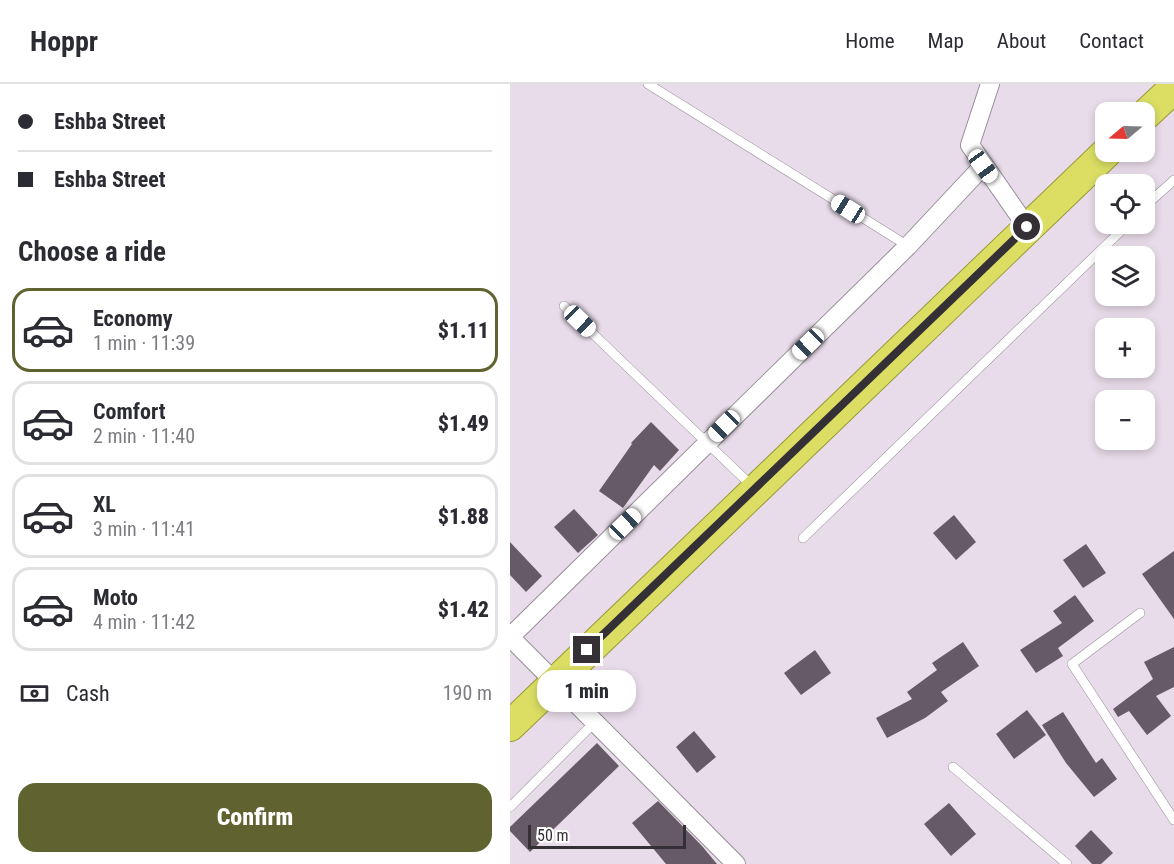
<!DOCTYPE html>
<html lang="en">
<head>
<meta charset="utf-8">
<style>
	:root { --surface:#fff; --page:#f7f7f7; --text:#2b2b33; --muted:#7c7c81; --line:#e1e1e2; --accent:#60622f }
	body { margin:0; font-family:"Roboto Condensed",sans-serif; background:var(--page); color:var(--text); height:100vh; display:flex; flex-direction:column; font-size:22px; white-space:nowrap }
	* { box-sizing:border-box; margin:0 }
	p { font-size:20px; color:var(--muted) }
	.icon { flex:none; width:33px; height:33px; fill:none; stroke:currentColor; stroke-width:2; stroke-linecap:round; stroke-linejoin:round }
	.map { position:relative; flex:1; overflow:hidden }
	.side { display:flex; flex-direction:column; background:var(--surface); width:510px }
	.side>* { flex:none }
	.top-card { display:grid; align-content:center; height:132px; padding:0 18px; background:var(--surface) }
	.needle { width:39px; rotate:251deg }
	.fabs { position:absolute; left:585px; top:18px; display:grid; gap:12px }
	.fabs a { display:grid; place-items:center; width:60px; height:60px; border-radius:12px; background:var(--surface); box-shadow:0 3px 9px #0003; font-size:30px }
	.scale { position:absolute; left:18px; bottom:15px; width:158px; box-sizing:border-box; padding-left:6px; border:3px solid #343035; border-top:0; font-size:16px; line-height:21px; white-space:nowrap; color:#343035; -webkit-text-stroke:4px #fff; paint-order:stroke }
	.end { position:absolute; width:27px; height:27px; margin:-14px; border:8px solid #343035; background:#fff; box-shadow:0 0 0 3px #fff }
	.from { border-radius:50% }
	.bubble { position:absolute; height:42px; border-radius:18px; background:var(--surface); box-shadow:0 3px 9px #0003; font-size:20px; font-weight:800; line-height:42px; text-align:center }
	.car { position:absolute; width:18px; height:36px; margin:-18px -9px; border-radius:8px; box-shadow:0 0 4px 2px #0007; background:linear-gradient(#fff 24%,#345 0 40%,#fff 0 76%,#345 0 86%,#fff 0) }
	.top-card b { display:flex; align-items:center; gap:21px; height:57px; font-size:22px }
	.top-card b+b { border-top:2px solid var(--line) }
	.top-card i { width:15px; height:15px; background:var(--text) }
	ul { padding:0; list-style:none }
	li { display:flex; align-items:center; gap:18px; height:84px; margin:0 12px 9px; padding:0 6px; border:3px solid var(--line); border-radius:18px }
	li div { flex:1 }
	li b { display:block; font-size:22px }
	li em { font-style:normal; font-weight:800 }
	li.active { border-color:var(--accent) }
	li>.icon { width:54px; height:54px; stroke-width:1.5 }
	h2 { padding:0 18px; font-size:27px; line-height:72px }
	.pay { display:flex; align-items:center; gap:15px; height:66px; padding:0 18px; font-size:22px }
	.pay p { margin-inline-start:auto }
	.button { display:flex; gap:12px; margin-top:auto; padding:12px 18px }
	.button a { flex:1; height:69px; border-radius:18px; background:var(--accent); color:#fff; font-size:24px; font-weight:800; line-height:69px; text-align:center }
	header { display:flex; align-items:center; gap:36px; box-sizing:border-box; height:84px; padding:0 30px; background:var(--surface); border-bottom:2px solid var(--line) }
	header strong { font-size:28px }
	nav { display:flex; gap:33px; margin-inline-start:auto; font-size:21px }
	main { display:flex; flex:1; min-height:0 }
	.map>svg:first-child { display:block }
	.building { fill:#655a66 }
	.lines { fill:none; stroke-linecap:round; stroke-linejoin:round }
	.service-casing { stroke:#998d9b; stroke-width:10 }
	.minor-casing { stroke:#998d9b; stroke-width:20 }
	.trunk-casing { stroke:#9b9b3a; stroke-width:32 }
	.service { stroke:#fff; stroke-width:9 }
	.minor { stroke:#fff; stroke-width:18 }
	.trunk { stroke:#dbde63; stroke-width:30 }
	.route { stroke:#343035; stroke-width:8 }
</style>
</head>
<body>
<header>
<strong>Hoppr</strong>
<nav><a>Home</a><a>Map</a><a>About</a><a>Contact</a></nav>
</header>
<main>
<section class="side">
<div class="top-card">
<b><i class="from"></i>Eshba Street</b>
<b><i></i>Eshba Street</b>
</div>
<h2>Choose a ride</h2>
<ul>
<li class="active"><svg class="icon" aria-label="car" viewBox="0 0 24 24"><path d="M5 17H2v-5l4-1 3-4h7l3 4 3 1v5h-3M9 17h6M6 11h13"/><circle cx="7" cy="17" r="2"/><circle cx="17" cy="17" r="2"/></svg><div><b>Economy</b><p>1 min · 11:39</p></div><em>$1.11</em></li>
<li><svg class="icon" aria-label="car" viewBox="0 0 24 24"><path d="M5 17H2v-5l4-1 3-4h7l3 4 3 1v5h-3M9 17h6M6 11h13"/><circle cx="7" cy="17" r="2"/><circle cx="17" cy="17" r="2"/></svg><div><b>Comfort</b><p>2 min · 11:40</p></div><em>$1.49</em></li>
<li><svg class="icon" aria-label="car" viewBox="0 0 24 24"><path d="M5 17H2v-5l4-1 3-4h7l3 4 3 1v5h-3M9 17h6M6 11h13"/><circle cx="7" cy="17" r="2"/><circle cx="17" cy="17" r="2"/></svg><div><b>XL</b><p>3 min · 11:41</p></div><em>$1.88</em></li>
<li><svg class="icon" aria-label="car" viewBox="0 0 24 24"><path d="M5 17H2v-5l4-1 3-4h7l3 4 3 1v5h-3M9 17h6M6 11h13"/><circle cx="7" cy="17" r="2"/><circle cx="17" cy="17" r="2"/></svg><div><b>Moto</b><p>4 min · 11:42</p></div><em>$1.42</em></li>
</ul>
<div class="pay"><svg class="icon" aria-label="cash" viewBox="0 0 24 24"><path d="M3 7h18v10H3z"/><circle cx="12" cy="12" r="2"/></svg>Cash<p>190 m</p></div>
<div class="button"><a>Confirm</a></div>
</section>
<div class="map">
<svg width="664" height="780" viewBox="0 0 664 780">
	<rect width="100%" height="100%" fill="#e9dcea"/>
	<g class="building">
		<path d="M141,338l28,28 -19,21 -6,-6 -31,43 -24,-17 33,-47 -1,-1z"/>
		<path d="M64,425l24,26 -20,18 -24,-26z"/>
		<path d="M444,431l22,27 -20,18 -23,-27z"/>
		<path d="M0,458l32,34 -16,16 -16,-17z"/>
		<path d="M576,460l20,29 -23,15 -20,-28z"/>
		<path d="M664,467v68l-32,-45z"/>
		<path d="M565,511l19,26 -36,27 5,8 -27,17 -16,-23 42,-27 -9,-12z"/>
		<path d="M453,558l16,24 -38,26 7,9 -23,17 -38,20 -11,-20 36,-19 -5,-7 30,-22 -5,-7z"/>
		<path d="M664,563v40l-18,9 15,20 -24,19 -18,-24 -11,6 -5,-8 40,-30 -9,-17z"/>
		<path d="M305,566l16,23 -30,22 -17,-22z"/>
		<path d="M517,626l19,25 -32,24 -18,-25z"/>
		<path d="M553,628l33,51 6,-5 15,21 -23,18 -28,-34 -24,-38z"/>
		<path d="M184,647l22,26 -19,16 -21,-26z"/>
		<path d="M87,659l22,23 -89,86 -20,-21v-4z"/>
		<path d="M148,717l44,45 15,18h-51l-34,-41z"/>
		<path d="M439,719l27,31 -25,22 -27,-32z"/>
		<path d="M581,746l22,23 -12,11h-9l-17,-18z"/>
	</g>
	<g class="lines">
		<defs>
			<g id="service">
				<path d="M138,0l260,162"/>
				<path d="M634,123l30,-27"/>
				<path d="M54,222l189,181"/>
				<path d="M293,454l325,-314"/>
				<path d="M630,529l-68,51 102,156"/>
				<path d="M443,683l114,97"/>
				<path d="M0,723l84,-84"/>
			</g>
			<g id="minor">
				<path d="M480,0l-20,61 57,82"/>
				<path d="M226,780l-226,-227 398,-391 75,-80"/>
			</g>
			<g id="trunk">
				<path d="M634,32l30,-28"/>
				<path d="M0,642l597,-574"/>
			</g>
		</defs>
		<use href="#service" class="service-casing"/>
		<use href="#minor" class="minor-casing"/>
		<use href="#trunk" class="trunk-casing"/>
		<use href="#service" class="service"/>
		<use href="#minor" class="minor"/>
		<use href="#trunk" class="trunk"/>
	</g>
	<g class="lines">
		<path class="route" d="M77,566l440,-423"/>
	</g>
</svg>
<div class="fabs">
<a><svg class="needle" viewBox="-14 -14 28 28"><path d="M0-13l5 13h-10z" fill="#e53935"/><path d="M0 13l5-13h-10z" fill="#7c7c81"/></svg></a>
<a><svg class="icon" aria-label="locate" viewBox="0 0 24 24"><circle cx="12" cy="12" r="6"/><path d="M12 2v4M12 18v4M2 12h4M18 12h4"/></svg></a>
<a><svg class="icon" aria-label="layers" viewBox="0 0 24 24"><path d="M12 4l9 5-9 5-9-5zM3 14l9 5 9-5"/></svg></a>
<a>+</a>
<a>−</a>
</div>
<div class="scale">50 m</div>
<i class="end from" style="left:517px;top:143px"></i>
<i class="end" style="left:77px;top:566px"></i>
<div class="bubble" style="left:27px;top:586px;width:99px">1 min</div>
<i class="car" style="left:473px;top:82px;rotate:144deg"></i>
<i class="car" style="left:338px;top:125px;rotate:302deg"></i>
<i class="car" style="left:70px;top:237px;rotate:134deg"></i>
<i class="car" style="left:298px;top:260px;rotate:226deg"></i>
<i class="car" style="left:214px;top:342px;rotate:225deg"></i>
<i class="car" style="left:115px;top:440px;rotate:46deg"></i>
</div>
</main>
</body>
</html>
